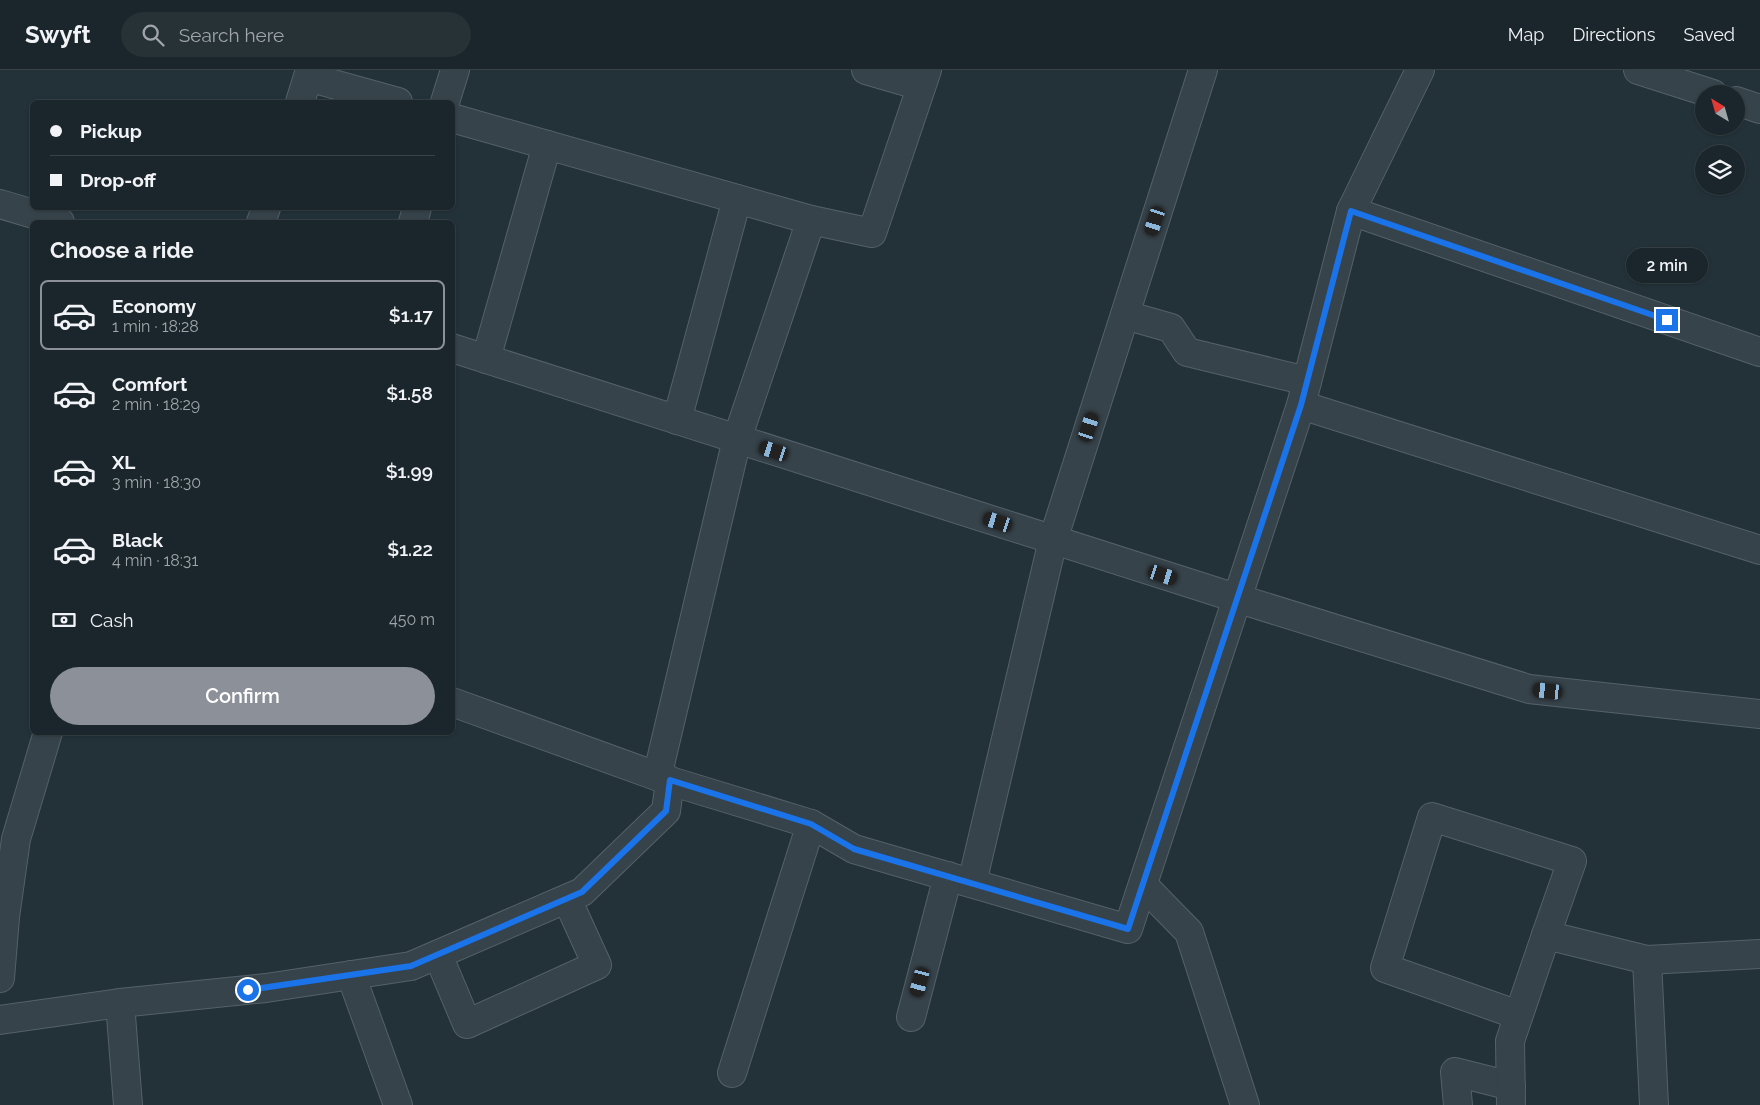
<!DOCTYPE html>
<html lang="en">
<head>
<meta charset="utf-8">
<style>
	:root { --surface:#1a262b; --page:#273237; --text:#f1f3f6; --muted:#9fa5a9; --line:#384347; --accent:#8c9099 }
	body { margin:0; font-family:Raleway,sans-serif; background:var(--page); color:var(--text); height:100vh; display:flex; flex-direction:column; font-size:19px; white-space:nowrap }
	* { box-sizing:border-box; margin:0 }
	p { font-size:16px; color:var(--muted) }
	.icon { flex:none; width:28px; height:28px; fill:none; stroke:currentColor; stroke-width:2; stroke-linecap:round; stroke-linejoin:round }
	.map { position:relative; flex:1; overflow:hidden }
	.sheet { position:absolute; left:30px; top:150px; width:425px; height:515px; display:flex; flex-direction:column; background:var(--surface); border-radius:8px; box-shadow:0 1px 4px #0004,0 0 0 1px var(--line) }
	.sheet>* { flex:none }
	.guide { position:absolute; left:30px; top:30px; width:425px; height:110px; border-radius:8px; box-shadow:0 1px 4px #0004,0 0 0 1px var(--line); display:grid; align-content:center; height:110px; padding:0 20px; background:var(--surface) }
	.needle { width:32px; rotate:323deg }
	.buttons { position:absolute; left:1695px; top:15px; display:grid; gap:10px }
	.buttons a { display:grid; place-items:center; width:50px; height:50px; border-radius:50%; background:var(--surface); box-shadow:0 1px 4px #0004,0 0 0 1px var(--line); font-size:25px }
	.end { position:absolute; width:22px; height:22px; margin:-11px; border:6px solid #1a73e8; background:#fff; box-shadow:0 0 0 2px #fff }
	.from { border-radius:50% }
	.bubble { position:absolute; height:35px; border-radius:18px; background:var(--surface); box-shadow:0 1px 4px #0004,0 0 0 1px var(--line); font-size:16px; font-weight:600; line-height:35px; text-align:center }
	.car { position:absolute; width:15px; height:30px; margin:-15px -8px; border-radius:6px; box-shadow:0 0 4px 1px #0007; background:linear-gradient(#222 24%,#8ab4d8 0 40%,#222 0 76%,#8ab4d8 0 86%,#222 0) }
	.guide b { display:flex; align-items:center; gap:18px; height:48px; font-size:19px }
	.guide b+b { border-top:1px solid var(--line) }
	.guide i { width:12px; height:12px; background:var(--text) }
	ul { padding:0; list-style:none }
	li { display:flex; align-items:center; gap:15px; height:70px; margin:0 10px 8px; padding:0 10px; border:2px solid transparent; border-radius:8px }
	li div { flex:1 }
	li b { display:block; font-size:19px }
	li em { font-style:normal; font-weight:600 }
	li.on { border-color:var(--accent) }
	li>.icon { width:45px; height:45px; stroke-width:1.5 }
	h2 { padding:0 20px; font-size:22px; line-height:60px }
	.pay { display:flex; align-items:center; gap:12px; height:55px; padding:0 20px; font-size:19px }
	.pay p { margin-inline-start:auto }
	.action { display:flex; gap:10px; margin-top:auto; padding:10px 20px }
	.action a { flex:1; height:58px; border-radius:30px; background:var(--accent); color:#fff; font-size:20px; font-weight:600; line-height:58px; text-align:center }
	header { display:flex; align-items:center; gap:30px; box-sizing:border-box; height:70px; padding:0 25px; background:var(--surface); border-bottom:1px solid var(--line) }
	header strong { font-size:24px }
	nav { display:flex; gap:28px; margin-inline-start:auto; font-size:18px }
	.search { width:350px; height:45px; background:var(--page); display:flex; align-items:center; gap:12px; box-sizing:border-box; padding:0 18px; border-radius:28px; color:var(--muted); font-size:19px }
	.map>svg:first-child { display:block }
	.lines { fill:none; stroke-linecap:round; stroke-linejoin:round }
	.street-casing { stroke:#556168; stroke-width:30 }
	.street { stroke:#37434a; stroke-width:28 }
	.route { stroke:#1a73e8; stroke-width:6 }
</style>
</head>
<body>
<header>
<strong>Swyft</strong>
<div class="search"><svg class="icon" aria-label="search" viewBox="0 0 24 24"><circle cx="10" cy="10" r="6"/><path d="M15 15l6 6"/></svg>Search here</div>
<nav><a>Map</a><a>Directions</a><a>Saved</a></nav>
</header>
<div class="map">
<svg width="1760" height="1035" viewBox="0 0 1760 1035">
	<rect width="100%" height="100%" fill="#233239"/>
	<g class="lines">
		<defs>
			<g id="street">
				<path d="M866,0l55,16"/>
				<path d="M1638,0l75,24"/>
				<path d="M308,7l90,25"/>
				<path d="M1736,31l24,8"/>
				<path d="M300,32l10,-32"/>
				<path d="M445,32l10,-32"/>
				<path d="M452,48l359,102 61,13 55,-163"/>
				<path d="M0,134l60,18"/>
				<path d="M1351,141l409,141"/>
				<path d="M261,152l5,-14"/>
				<path d="M413,152l4,-14"/>
				<path d="M1125,245l46,13 16,24 120,29"/>
				<path d="M452,278l784,250 293,91 231,25"/>
				<path d="M486,289l61,-214"/>
				<path d="M1301,335l459,145"/>
				<path d="M677,350l60,-221"/>
				<path d="M452,632l218,79 141,43 43,25 274,80 173,-524 50,-194 69,-141"/>
				<path d="M972,813l81,-343 150,-470"/>
				<path d="M1143,815l46,47 56,173"/>
				<path d="M438,885l29,69 130,-59 -30,-66"/>
				<path d="M1647,890l7,145"/>
				<path d="M351,905l47,130"/>
				<path d="M0,908l5,-61 11,-78 32,-107"/>
				<path d="M120,933l8,102"/>
				<path d="M1518,945l-133,-47 47,-151 140,44 -26,74"/>
				<path d="M911,947l37,-141"/>
				<path d="M0,950l120,-17 146,-15 145,-22 171,-74 84,-81 4,-30 -12,-8 79,-334 74,-219"/>
				<path d="M732,1003l79,-249"/>
				<path d="M1458,1035l-3,-33 56,14"/>
				<path d="M1511,1035l-1,-64 36,-106 101,25 113,-6"/>
			</g>
		</defs>
		<use href="#street" class="street-casing"/>
		<use href="#street" class="street"/>
	</g>
	<g class="lines">
		<path class="route" d="M248,920l163,-24 171,-74 84,-81 4,-31 141,44 43,25 274,80 173,-524 50,-194 316,109"/>
	</g>
</svg>
<div class="buttons">
<a><svg class="needle" viewBox="-14 -14 28 28"><path d="M0-13l5 13h-10z" fill="#e53935"/><path d="M0 13l5-13h-10z" fill="#9fa5a9"/></svg></a>
<a><svg class="icon" aria-label="layers" viewBox="0 0 24 24"><path d="M12 4l9 5-9 5-9-5zM3 14l9 5 9-5"/></svg></a>
</div>
<i class="end from" style="left:248px;top:920px"></i>
<i class="end" style="left:1667px;top:250px"></i>
<div class="bubble" style="left:1626px;top:178px;width:82px">2 min</div>
<i class="car" style="left:1155px;top:151px;rotate:198deg"></i>
<i class="car" style="left:1089px;top:357px;rotate:18deg"></i>
<i class="car" style="left:774px;top:381px;rotate:288deg"></i>
<i class="car" style="left:998px;top:452px;rotate:288deg"></i>
<i class="car" style="left:1163px;top:505px;rotate:108deg"></i>
<i class="car" style="left:1548px;top:621px;rotate:276deg"></i>
<i class="car" style="left:920px;top:912px;rotate:195deg"></i>
<div class="guide">
<b><i class="from"></i>Pickup</b>
<b><i></i>Drop-off</b>
</div>
<section class="sheet">
<h2>Choose a ride</h2>
<ul>
<li class="on"><svg class="icon" aria-label="car" viewBox="0 0 24 24"><path d="M5 17H2v-5l4-1 3-4h7l3 4 3 1v5h-3M9 17h6M6 11h13"/><circle cx="7" cy="17" r="2"/><circle cx="17" cy="17" r="2"/></svg><div><b>Economy</b><p>1 min · 18:28</p></div><em>$1.17</em></li>
<li><svg class="icon" aria-label="car" viewBox="0 0 24 24"><path d="M5 17H2v-5l4-1 3-4h7l3 4 3 1v5h-3M9 17h6M6 11h13"/><circle cx="7" cy="17" r="2"/><circle cx="17" cy="17" r="2"/></svg><div><b>Comfort</b><p>2 min · 18:29</p></div><em>$1.58</em></li>
<li><svg class="icon" aria-label="car" viewBox="0 0 24 24"><path d="M5 17H2v-5l4-1 3-4h7l3 4 3 1v5h-3M9 17h6M6 11h13"/><circle cx="7" cy="17" r="2"/><circle cx="17" cy="17" r="2"/></svg><div><b>XL</b><p>3 min · 18:30</p></div><em>$1.99</em></li>
<li><svg class="icon" aria-label="car" viewBox="0 0 24 24"><path d="M5 17H2v-5l4-1 3-4h7l3 4 3 1v5h-3M9 17h6M6 11h13"/><circle cx="7" cy="17" r="2"/><circle cx="17" cy="17" r="2"/></svg><div><b>Black</b><p>4 min · 18:31</p></div><em>$1.22</em></li>
</ul>
<div class="pay"><svg class="icon" aria-label="cash" viewBox="0 0 24 24"><path d="M3 7h18v10H3z"/><circle cx="12" cy="12" r="2"/></svg>Cash<p>450 m</p></div>
<div class="action"><a>Confirm</a></div>
</section>
</div>
</body>
</html>
